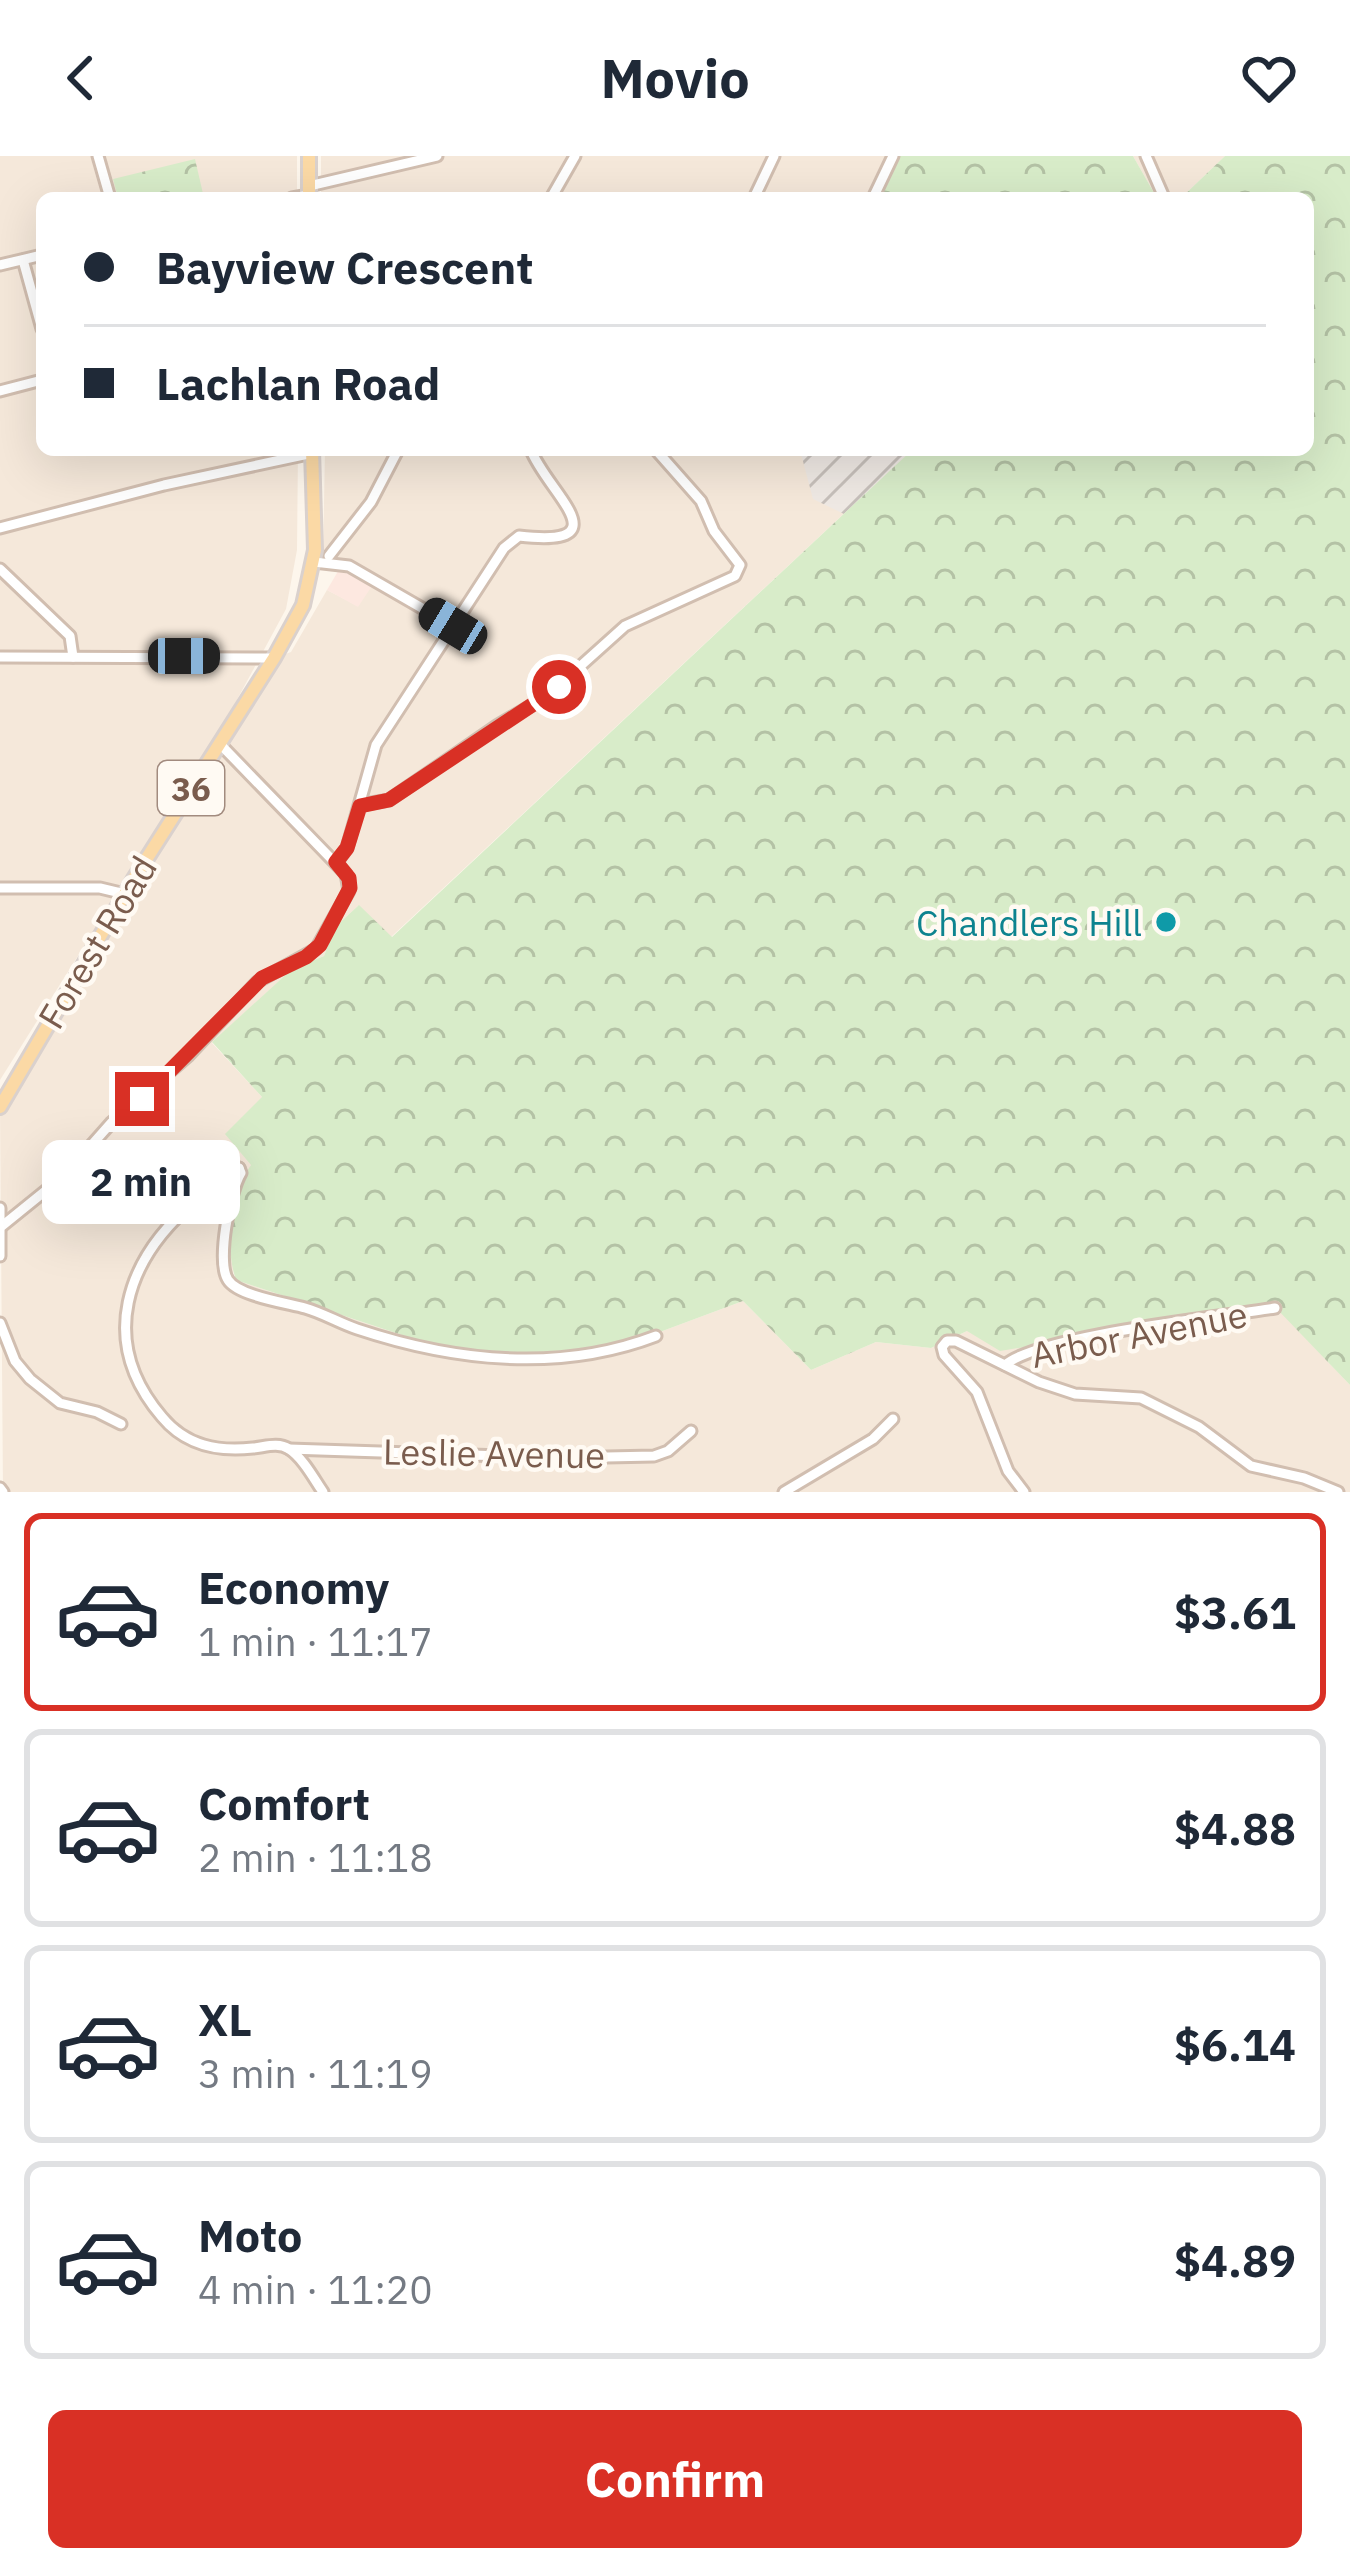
<!DOCTYPE html>
<html lang="en">
<head>
<meta charset="utf-8">
<style>
	:root { --surface:#fff; --page:#f6f6f7; --text:#1f2937; --muted:#747a83; --line:#e0e1e3; --accent:#d93025 }
	body { margin:0; font-family:"IBM Plex Sans",sans-serif; background:var(--page); color:var(--text); height:100vh; display:flex; flex-direction:column; font-size:45px; white-space:nowrap }
	* { box-sizing:border-box; margin:0 }
	p { font-size:39px; color:var(--muted) }
	.icon { flex:none; width:66px; height:66px; fill:none; stroke:currentColor; stroke-width:2; stroke-linecap:round; stroke-linejoin:round }
	.map { position:relative; height:1336px; overflow:hidden }
	.panel { display:flex; flex-direction:column; background:var(--surface); flex:1 }
	.panel>* { flex:none }
	.banner { position:absolute; left:36px; top:36px; width:1278px; height:264px; border-radius:18px; box-shadow:0 12px 48px #0002; display:grid; align-content:center; height:264px; padding:0 48px; background:var(--surface) }
	.end { position:absolute; width:54px; height:54px; margin:-27px; border:15px solid #d93025; background:#fff; box-shadow:0 0 0 6px #fff }
	.from { border-radius:50% }
	.bubble { position:absolute; height:84px; border-radius:18px; background:var(--surface); box-shadow:0 12px 48px #0002; font-size:39px; font-weight:700; line-height:84px; text-align:center }
	.car { position:absolute; width:36px; height:72px; margin:-36px -18px; border-radius:15px; box-shadow:0 0 9px 3px #0007; background:linear-gradient(#222 24%,#8ab4d8 0 40%,#222 0 76%,#8ab4d8 0 86%,#222 0) }
	.banner b { display:flex; align-items:center; gap:42px; height:114px; font-size:45px }
	.banner b+b { border-top:3px solid var(--line) }
	.banner i { width:30px; height:30px; background:var(--text) }
	ul { padding:21px 0 0; list-style:none }
	li { display:flex; align-items:center; gap:36px; height:198px; margin:0 24px 18px; padding:0 24px; border:6px solid var(--line); border-radius:18px }
	li div { flex:1 }
	li b { display:block; font-size:45px }
	li em { font-style:normal; font-weight:700 }
	li.current { border-color:var(--accent) }
	li>.icon { width:108px; height:108px; stroke-width:1.5 }
	.cta { display:flex; gap:24px; margin-top:auto; padding:24px 48px }
	.cta a { flex:1; height:138px; border-radius:18px; background:var(--accent); color:#fff; font-size:48px; font-weight:700; line-height:138px; text-align:center }
	header { display:flex; justify-content:space-between; align-items:center; height:156px; padding:0 48px; background:var(--surface); font-size:54px; font-weight:700 }
	.map>svg:first-child { display:block }
	.residential { fill:#f5e8da }
	.commercial { fill:#fde8e0 }
	.industrial { fill:url(#industrial-furrows) }
	.forest { fill:url(#forest-crowns) }
	.lines { fill:none; stroke-linecap:round; stroke-linejoin:round }
	.minor-casing { stroke:#d1beb0; stroke-width:15 }
	.major-casing { stroke:#dad1cd; stroke-width:18 }
	.minor { stroke:#fff; stroke-width:9 }
	.major { stroke:#fbd9a5; stroke-width:12 }
	.route { stroke:#d93025; stroke-width:15 }
	.culture-dot { fill:#0f9aa8; stroke:#fffaf3; stroke-width:4.5 }
	.labels { text-anchor:middle; dominant-baseline:central; stroke-width:9; stroke-linejoin:round; paint-order:stroke }
	.shield { fill:#fffaf3; stroke:#a28b7f; stroke-width:3 }
	.shield-label { font-size:33px; font-weight:bold; fill:#7a5c4d }
	.culture-label { font-size:36px; fill:#0d838f; stroke:#fffaf3; text-anchor:end }
	.street-label { font-size:36px; fill:#7a5c4d; stroke:#fffaf3 }
</style>
</head>
<body>
<header><svg class="icon" aria-label="back" viewBox="0 0 24 24"><path d="M15 5l-7 7 7 7"/></svg>Movio<svg class="icon" aria-label="heart" viewBox="0 0 24 24"><path d="M12 20l-8-8c-3-5 5-10 8-4 3-6 11-1 8 4z"/></svg></header>
<div class="map">
<svg width="1350" height="1336" viewBox="0 0 1350 1336">
	<defs>
		<pattern id="industrial-furrows" width="10" height="10" patternUnits="userSpaceOnUse" patternTransform="scale(3)"><rect width="10" height="10" fill="#efe9e4"/><path d="M-1 1l2-2M0 10L10 0M9 11l2-2" fill="none" stroke="#c7c0bb"/></pattern>
		<pattern id="forest-crowns" width="20" height="18" patternUnits="userSpaceOnUse" patternTransform="scale(3)"><rect width="20" height="18" fill="#d8ecc9"/><path d="M2 6a3 3 0 1 1 6 0M12 15a3 3 0 1 1 6 0" fill="none" stroke="#b4c2a5"/></pattern>
	</defs>
	<rect width="100%" height="100%" fill="#fdf6ec"/>
	<g class="residential">
		<path d="M0,0h297v42h-255v252h256l-1,100 -11,59 -60,111 -226,360z"/>
		<path d="M321,0h579l-20,42h-559z"/>
		<path d="M1133,0h92l-44,42h-24z"/>
		<path d="M325,294h587l-521,487 -33,-31 -23,21 -11,29 -32,13 -80,74 50,54 -29,177 3,6 187,62 202,3 118,-44 68,69 65,-28 55,6 36,-17 309,-24 74,78v107h-1347l-3,-385 274,-449 17,-6 36,-62 31,16 13,-21 -48,-27z"/>
	</g>
	<path class="commercial" d="M340,412l32,18 -14,21 -31,-17z"/>
	<path class="industrial" d="M800,294h112l-68,64 -31,-15z"/>
	<g class="forest">
		<path d="M900,0h233l24,42h-277z"/>
		<path d="M1225,0h125v1229l-75,-78 -275,44 -33,-20 -36,17 -55,-6 -65,28 -68,-69 -118,44 -106,12 -96,-15 -187,-62c-12,-34 -5,-87 15,-115l-26,-31 37,-37 -50,-55 80,-73 32,-13 11,-29 24,-22 33,32 520,-487h396v-252h-127z"/>
		<path d="M195,3l9,39h-86l-5,-19z"/>
	</g>
	<g class="lines">
		<defs>
			<g id="minor">
				<path d="M98,0l12,42"/>
				<path d="M1146,0l17,39"/>
				<path d="M309,30l128,-30"/>
				<path d="M292,42l17,-3"/>
				<path d="M551,42l24,-42"/>
				<path d="M754,42l20,-42"/>
				<path d="M873,42l20,-42"/>
				<path d="M23,104l19,69"/>
				<path d="M0,109l42,-10"/>
				<path d="M0,235l42,-11"/>
				<path d="M0,372l164,-43 149,-32"/>
				<path d="M329,400l42,-54 27,-52"/>
				<path d="M314,406l35,4 104,60"/>
				<path d="M0,413l70,67 3,21"/>
				<path d="M0,501l274,1"/>
				<path d="M360,649l29,-5 109,-75 48,-28 79,-71 110,-50 5,-11 -26,-34 -13,-30 -45,-51"/>
				<path d="M336,707l11,-15 29,-103 128,-197 15,-12c105,12 28,-44 12,-86"/>
				<path d="M0,732h100l25,6"/>
				<path d="M239,1012l2,5c-11,18 -25,89 -13,107 10,16 59,23 77,28 18,5 34,15 52,21 96,32 202,44 299,7"/>
				<path d="M239,1012c-16,6 -30,22 -44,33 -69,58 -98,140 -33,216 24,29 56,35 91,31 12,-1 25,-6 36,1 14,9 25,30 34,43"/>
				<path d="M0,1052v48"/>
				<path d="M2,1070l63,-51 46,-52 78,-68 68,-73 59,-33 33,-58 -3,-17 -127,-131"/>
				<path d="M0,1167l15,38 15,18 30,24 37,9 24,12"/>
				<path d="M1005,1209c35,-30 215,-48 270,-57"/>
				<path d="M289,1293l270,9 95,-2 14,-5 23,-20"/>
				<path d="M0,1332l3,4"/>
				<path d="M784,1336l89,-53 20,-20"/>
				<path d="M1024,1336l-16,-21 -31,-79 -33,-37 -2,-8 5,-6h9l83,41 36,12 66,4 58,29 52,39 53,12 34,14"/>
			</g>
			<g id="major">
				<path d="M309,0v42"/>
				<path d="M0,951l135,-230 139,-219 29,-53 12,-55 -3,-100"/>
			</g>
		</defs>
		<use href="#minor" class="minor-casing"/>
		<use href="#major" class="major-casing"/>
		<use href="#minor" class="minor"/>
		<use href="#major" class="major"/>
	</g>
	<g class="lines">
		<path class="route" d="M142,943l120,-121 44,-21 14,-12 30,-57 -1,-10 -13,-16 11,-14 13,-42 29,-6 170,-113"/>
	</g>
	<circle class="culture-dot" cx="1166" cy="766" r="12"/>
	<g class="labels">
		<rect class="shield" x="158" y="605" width="66" height="54" rx="9"/>
		<g class="shield-label">
			<text x="191" y="632">36</text>
		</g>
		<g class="culture-label">
			<text x="1142" y="766">Chandlers Hill</text>
		</g>
		<g class="street-label">
			<text transform="translate(97 786) rotate(-59)">Forest Road</text>
			<text transform="translate(1139 1178) rotate(-11)">Arbor Avenue</text>
			<text transform="translate(494 1297) rotate(1)">Leslie Avenue</text>
		</g>
	</g>
</svg>
<i class="end from" style="left:559px;top:531px"></i>
<i class="end" style="left:142px;top:943px"></i>
<div class="bubble" style="left:42px;top:984px;width:198px">2 min</div>
<i class="car" style="left:453px;top:470px;rotate:301deg"></i>
<i class="car" style="left:184px;top:500px;rotate:90deg"></i>
<div class="banner">
<b><i class="from"></i>Bayview Crescent</b>
<b><i></i>Lachlan Road</b>
</div>
</div>
<section class="panel">
<ul>
<li class="current"><svg class="icon" aria-label="car" viewBox="0 0 24 24"><path d="M5 17H2v-5l4-1 3-4h7l3 4 3 1v5h-3M9 17h6M6 11h13"/><circle cx="7" cy="17" r="2"/><circle cx="17" cy="17" r="2"/></svg><div><b>Economy</b><p>1 min · 11:17</p></div><em>$3.61</em></li>
<li><svg class="icon" aria-label="car" viewBox="0 0 24 24"><path d="M5 17H2v-5l4-1 3-4h7l3 4 3 1v5h-3M9 17h6M6 11h13"/><circle cx="7" cy="17" r="2"/><circle cx="17" cy="17" r="2"/></svg><div><b>Comfort</b><p>2 min · 11:18</p></div><em>$4.88</em></li>
<li><svg class="icon" aria-label="car" viewBox="0 0 24 24"><path d="M5 17H2v-5l4-1 3-4h7l3 4 3 1v5h-3M9 17h6M6 11h13"/><circle cx="7" cy="17" r="2"/><circle cx="17" cy="17" r="2"/></svg><div><b>XL</b><p>3 min · 11:19</p></div><em>$6.14</em></li>
<li><svg class="icon" aria-label="car" viewBox="0 0 24 24"><path d="M5 17H2v-5l4-1 3-4h7l3 4 3 1v5h-3M9 17h6M6 11h13"/><circle cx="7" cy="17" r="2"/><circle cx="17" cy="17" r="2"/></svg><div><b>Moto</b><p>4 min · 11:20</p></div><em>$4.89</em></li>
</ul>
<div class="cta"><a>Confirm</a></div>
</section>
</body>
</html>
